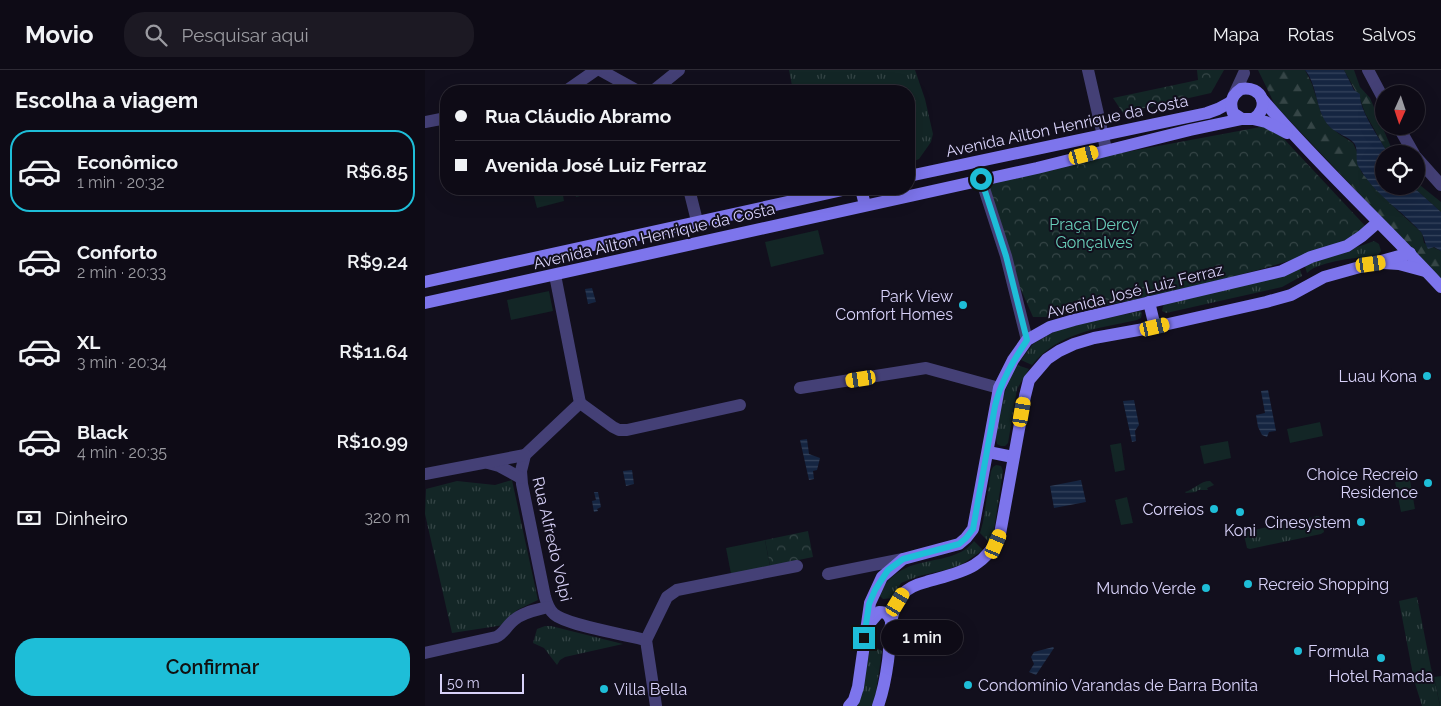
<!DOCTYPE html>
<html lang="pt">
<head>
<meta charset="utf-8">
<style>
	:root { --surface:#0e0b16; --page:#1c1923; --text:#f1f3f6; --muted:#9b9ba1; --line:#2e2b35; --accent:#1ebed8 }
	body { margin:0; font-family:Raleway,sans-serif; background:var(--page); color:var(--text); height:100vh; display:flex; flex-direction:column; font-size:19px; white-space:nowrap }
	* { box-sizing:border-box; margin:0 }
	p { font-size:16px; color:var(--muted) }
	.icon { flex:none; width:28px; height:28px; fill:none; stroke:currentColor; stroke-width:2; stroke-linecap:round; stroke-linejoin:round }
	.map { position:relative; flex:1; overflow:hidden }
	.sheet { display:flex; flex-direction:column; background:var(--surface); width:425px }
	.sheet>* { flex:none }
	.hud { position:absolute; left:15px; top:15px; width:475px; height:110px; border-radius:20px; box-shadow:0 5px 20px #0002,0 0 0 1px var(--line); display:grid; align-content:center; height:110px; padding:0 15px; background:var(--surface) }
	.needle { width:32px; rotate:183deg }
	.controls { position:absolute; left:950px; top:15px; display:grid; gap:10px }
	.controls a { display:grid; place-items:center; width:50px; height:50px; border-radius:50%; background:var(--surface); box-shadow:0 5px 20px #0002,0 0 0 1px var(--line); font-size:25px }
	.scale { position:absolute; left:15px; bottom:12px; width:84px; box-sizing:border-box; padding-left:5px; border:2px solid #d8d2f9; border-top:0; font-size:14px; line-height:18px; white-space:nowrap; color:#d8d2f9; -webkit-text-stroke:4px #120f1d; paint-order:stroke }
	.end { position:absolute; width:22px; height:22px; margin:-11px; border:6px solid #1ebed8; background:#111; box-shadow:0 0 0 2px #111 }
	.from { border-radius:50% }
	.bubble { position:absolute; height:35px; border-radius:18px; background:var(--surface); box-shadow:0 5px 20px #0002,0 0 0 1px var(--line); font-size:16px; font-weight:600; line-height:35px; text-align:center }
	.car { position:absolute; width:15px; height:30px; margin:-15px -8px; border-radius:6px; box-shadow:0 0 4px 1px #0007; background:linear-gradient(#f5c518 24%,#345 0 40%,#f5c518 0 76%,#345 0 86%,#f5c518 0) }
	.hud b { display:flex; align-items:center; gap:18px; height:48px; font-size:19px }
	.hud b+b { border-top:1px solid var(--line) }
	.hud i { width:12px; height:12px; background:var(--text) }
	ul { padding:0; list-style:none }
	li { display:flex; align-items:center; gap:15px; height:82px; margin:0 10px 8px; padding:0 5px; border:2px solid transparent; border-radius:20px }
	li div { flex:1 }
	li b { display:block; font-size:19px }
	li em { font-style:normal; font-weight:600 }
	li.on { border-color:var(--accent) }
	li>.icon { width:45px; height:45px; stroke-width:1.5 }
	h2 { padding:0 15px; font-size:22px; line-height:60px }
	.pay { display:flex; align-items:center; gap:12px; height:55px; padding:0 15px; font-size:19px }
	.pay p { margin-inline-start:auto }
	.cta { display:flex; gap:10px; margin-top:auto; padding:10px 15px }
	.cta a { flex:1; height:58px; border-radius:20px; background:var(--accent); color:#111; font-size:20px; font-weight:600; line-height:58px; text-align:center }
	header { display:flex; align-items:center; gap:30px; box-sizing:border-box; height:70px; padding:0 25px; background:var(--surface); border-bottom:1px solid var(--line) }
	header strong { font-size:24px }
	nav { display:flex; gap:28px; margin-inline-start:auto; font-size:18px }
	.search { width:350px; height:45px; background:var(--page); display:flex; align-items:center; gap:12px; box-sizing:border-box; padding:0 18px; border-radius:20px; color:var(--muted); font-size:19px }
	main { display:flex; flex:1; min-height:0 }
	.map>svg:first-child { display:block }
	.grass { fill:url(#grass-tufts) }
	.forest { fill:url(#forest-firs) }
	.park { fill:url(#park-crowns) }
	.pitch { fill:#132626 }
	.water { fill:url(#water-rules) }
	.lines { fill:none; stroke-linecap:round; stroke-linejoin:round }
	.street { stroke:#444076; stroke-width:12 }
	.secondary { stroke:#7d75ec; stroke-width:12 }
	.route { stroke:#1ebed8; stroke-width:6 }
	.poi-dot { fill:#1ebed8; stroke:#120f1d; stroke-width:2 }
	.labels { text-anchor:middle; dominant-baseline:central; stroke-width:4; stroke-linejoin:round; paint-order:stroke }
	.street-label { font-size:16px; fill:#d8d2f9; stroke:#120f1d }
	.park-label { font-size:16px; fill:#68ceb9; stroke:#120f1d }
	.poi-label { font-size:16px; fill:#d8d2f9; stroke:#120f1d; text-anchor:end }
</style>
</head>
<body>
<header>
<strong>Movio</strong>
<div class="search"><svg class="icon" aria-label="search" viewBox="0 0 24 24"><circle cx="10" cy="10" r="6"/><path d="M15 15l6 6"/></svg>Pesquisar aqui</div>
<nav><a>Mapa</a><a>Rotas</a><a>Salvos</a></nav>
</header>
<main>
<section class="sheet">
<h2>Escolha a viagem</h2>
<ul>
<li class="on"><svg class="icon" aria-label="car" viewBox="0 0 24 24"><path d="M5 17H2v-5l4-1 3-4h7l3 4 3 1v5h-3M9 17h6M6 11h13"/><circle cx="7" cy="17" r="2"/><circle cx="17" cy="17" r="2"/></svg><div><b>Econômico</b><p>1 min · 20:32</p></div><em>R$6.85</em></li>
<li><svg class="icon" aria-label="car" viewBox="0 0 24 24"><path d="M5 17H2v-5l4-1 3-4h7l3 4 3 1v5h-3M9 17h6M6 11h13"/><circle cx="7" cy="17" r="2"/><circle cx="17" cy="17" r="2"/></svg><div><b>Conforto</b><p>2 min · 20:33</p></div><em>R$9.24</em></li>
<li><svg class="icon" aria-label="car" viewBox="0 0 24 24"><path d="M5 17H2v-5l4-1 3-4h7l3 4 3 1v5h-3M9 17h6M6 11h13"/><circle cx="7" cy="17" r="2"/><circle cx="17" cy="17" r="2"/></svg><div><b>XL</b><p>3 min · 20:34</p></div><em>R$11.64</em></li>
<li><svg class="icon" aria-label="car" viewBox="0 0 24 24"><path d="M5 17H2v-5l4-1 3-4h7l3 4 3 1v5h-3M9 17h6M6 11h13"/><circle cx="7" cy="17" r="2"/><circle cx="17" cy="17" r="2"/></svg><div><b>Black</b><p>4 min · 20:35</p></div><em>R$10.99</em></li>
</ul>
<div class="pay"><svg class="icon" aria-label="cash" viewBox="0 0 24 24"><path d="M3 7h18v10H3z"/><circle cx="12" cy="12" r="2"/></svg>Dinheiro<p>320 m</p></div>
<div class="cta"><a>Confirmar</a></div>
</section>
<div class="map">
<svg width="1016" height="636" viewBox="0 0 1016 636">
	<defs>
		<pattern id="grass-tufts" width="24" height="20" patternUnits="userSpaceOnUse" patternTransform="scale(1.25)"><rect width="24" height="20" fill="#132626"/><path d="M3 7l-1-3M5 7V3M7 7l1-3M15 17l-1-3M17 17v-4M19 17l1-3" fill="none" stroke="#354546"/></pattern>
		<pattern id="forest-firs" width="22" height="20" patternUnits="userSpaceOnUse" patternTransform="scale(1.25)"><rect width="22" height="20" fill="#132626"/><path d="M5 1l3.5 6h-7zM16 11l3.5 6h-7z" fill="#354546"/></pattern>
		<pattern id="park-crowns" width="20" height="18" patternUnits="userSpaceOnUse" patternTransform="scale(1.25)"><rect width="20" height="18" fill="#132626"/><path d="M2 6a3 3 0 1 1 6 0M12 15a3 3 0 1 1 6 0" fill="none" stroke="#354546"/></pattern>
		<pattern id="water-rules" width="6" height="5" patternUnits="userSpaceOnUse" patternTransform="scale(1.25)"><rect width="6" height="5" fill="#152541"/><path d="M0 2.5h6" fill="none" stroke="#36445d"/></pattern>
	</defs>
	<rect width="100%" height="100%" fill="#120f1d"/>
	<g class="grass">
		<path d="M364,0h126l10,29 8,35 -2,8 -12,17 -10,4v-72h-116z"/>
		<path d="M949,171l5,3 2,7 -3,4c-18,3 -58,5 -71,18l-3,-10c23,-8 48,-13 70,-22z"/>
		<path d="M874,196l3,10 -20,11 -116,26 -4,-2 2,-9z"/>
		<path d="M715,241l2,2 -1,5 -4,2c-38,8 -80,13 -105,45l-11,-5 12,-16 26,-15z"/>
		<path d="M592,295l12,4 -12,20 -9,54 -3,3h-4l-4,-2 -1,-6c2,-26 8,-50 21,-73z"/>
		<path d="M571,395l5,1 2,5 -9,59 -5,12 -9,-9 3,-11 8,-51 2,-4z"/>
		<path d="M87,410l26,120 -21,10 -13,15 -52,8 -27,-119 1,-25 31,-8 38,4z"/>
		<path d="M785,411l4,4 -7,3 1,2h-10l-2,2 -10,1 -1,-1c10,-3 15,-11 25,-11z"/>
		<path d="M893,446l3,2 3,14 -3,2 -71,15 -3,-1 -3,-13 1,-3z"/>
		<path d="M549,471l9,9 -22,15 -16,5 -26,6 -18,7 -8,15 -10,1 -4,-4c23,-47 72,-24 95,-54z"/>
		<path d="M992,527l14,71 3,9 6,29h-18l-8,-26 -15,-79z"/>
		<path d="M120,556h6l72,18 -58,13 -5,3 -3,5 -13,-17 -11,-5 4,-14z"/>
		<path d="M446,575l11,6 -8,55h-16z"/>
	</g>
	<g class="forest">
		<path d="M833,0h47l7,14 9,29 7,12 11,9 14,9 4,9v10l5,11 35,37 25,23 2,10 17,8v29l-166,-175z"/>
		<path d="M919,0h10l6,17 10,11 24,56h-6l-23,-41 -5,-14z"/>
		<path d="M991,112l25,20v10l-29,-26h4z"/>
	</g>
	<g class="park">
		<path d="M772,0h27l-13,23 -88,20 -10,-15 85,-18z"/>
		<path d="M846,55l98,105c-50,24 -104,39 -158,52 -55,13 -109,25 -164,35h-14l-27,-61 -25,-77z"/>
		<path d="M383,461l5,26 -43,9 -5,-26z"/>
	</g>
	<g class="pitch">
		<path d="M107,119h30l2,12 -27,7z"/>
		<path d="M149,119h31v1l-29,7z"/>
		<path d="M393,160l6,24 -53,13 -6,-25z"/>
		<path d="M124,221l4,20 -42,9 -4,-20z"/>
		<path d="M895,352l3,14 -33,7 -3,-14z"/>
		<path d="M803,371l3,17 -27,6 -4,-18z"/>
		<path d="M696,373l4,27 -10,2 -5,-27z"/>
		<path d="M985,410l5,29 -14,3 -6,-30z"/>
		<path d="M702,427l6,26 -12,2 -6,-25z"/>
		<path d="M340,470l5,26 -39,8 -5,-26z"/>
		<path d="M1016,606v30h-1l-6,-29z"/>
	</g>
	<g class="water">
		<path d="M880,0h39l10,20 6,4c-1,17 20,44 28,60h-4v32h28l29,26v39l-7,-4 -6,2c-3,-5 -4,-13 -7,-17 -19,-21 -44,-36 -59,-60 -2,-3 -5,-7 -5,-10 -1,-7 1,-13 -3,-19 -5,-6 -19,-10 -25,-17 -14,-16 -11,-40 -24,-56z"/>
		<path d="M167,218l4,14 -8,2 -3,-15z"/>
		<path d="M843,320l8,41 -7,1 -2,5 -5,-2 -4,-8 -2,-12 9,-2 -4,-22z"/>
		<path d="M709,330l5,25 -4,6 1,10 -4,1 -9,-41z"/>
		<path d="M382,369l2,15 11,4 -3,12 -4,1 1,8 -5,1 -9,-40z"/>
		<path d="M207,400l2,14 -8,2 -3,-15z"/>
		<path d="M656,410l5,22 -32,6 -4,-22z"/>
		<path d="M169,422h4l3,15 -4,2 1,2 -4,1 -2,-11 4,-1z"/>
		<path d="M628,577l1,1 -18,27 -7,-3 5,-8 -3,-7 3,-5z"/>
	</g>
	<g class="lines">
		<g class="street">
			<path d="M175,0l38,21"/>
			<path d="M663,0l18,79"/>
			<path d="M943,0l16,30"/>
			<path d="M141,21l30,-21"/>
			<path d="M228,21l26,-21"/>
			<path d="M808,27l11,-24"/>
			<path d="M0,52l21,-4"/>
			<path d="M973,56l16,28"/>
			<path d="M991,87l25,28"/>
			<path d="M556,109l25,77 21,84"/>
			<path d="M264,119l8,32"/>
			<path d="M130,205l25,128 -55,52 -4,16 1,13 23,113c2,7 4,13 9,17 12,11 73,21 92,26l10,66"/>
			<path d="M375,318l126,-20 73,20"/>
			<path d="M155,333l33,24 6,3h8l113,-25"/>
			<path d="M63,393l11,3 22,12"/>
			<path d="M0,404l100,-19"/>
			<path d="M403,504l75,-15"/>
			<path d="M221,570l21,-43 10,-7 120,-24"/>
			<path d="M0,583l71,-16c8,-3 11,-12 18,-17 9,-8 23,-10 34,-13"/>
		</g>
		<g class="secondary">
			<path d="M837,29c56,66 120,124 179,188"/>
			<path d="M828,49l13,3 21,11"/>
			<path d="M484,106l298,-63 11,-4 13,-7"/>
			<path d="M436,119l4,16"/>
			<path d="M959,193l15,1 26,7"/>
			<path d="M0,212l422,-93"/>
			<path d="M724,232l6,25"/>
			<path d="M0,233l612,-135 153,-38 52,-11h11c18,-11 9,-34 -12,-30 -9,6 -12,13 -8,24l9,6"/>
			<path d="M563,382l25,5"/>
			<path d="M442,556l12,-14c7,0 9,2 12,9"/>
			<path d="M424,636l5,-6 4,-13 12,-84 12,-26 21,-18 56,-15 7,-6 7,-9 26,-141 14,-28 14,-20 23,-13 24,-7 208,-49 29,-14 36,-11 15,-10 16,-14"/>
			<path d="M453,636c5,-14 8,-30 10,-45 3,-22 -1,-49 15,-67 5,-6 15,-10 23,-12 34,-10 59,-13 74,-48l25,-138 4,-16 18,-21 12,-8 15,-7 20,-6 61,-11 111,-25 25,-7 33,-18 86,-24"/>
		</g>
	</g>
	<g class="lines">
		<path class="route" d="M439,568l5,-34 6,-14 13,-20 15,-11 56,-15 7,-6 7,-9 22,-123c6,-25 18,-45 32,-66l-21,-84 -25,-77"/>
	</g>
	<g class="poi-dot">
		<circle cx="538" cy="235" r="5"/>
		<circle cx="1002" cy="306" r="5"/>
		<circle cx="1003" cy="413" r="5"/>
		<circle cx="789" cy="439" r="5"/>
		<circle cx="815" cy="442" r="5"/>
		<circle cx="936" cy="452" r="5"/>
		<circle cx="823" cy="514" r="5"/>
		<circle cx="781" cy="518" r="5"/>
		<circle cx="873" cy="581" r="5"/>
		<circle cx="956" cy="588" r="5"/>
		<circle cx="543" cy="615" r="5"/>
		<circle cx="179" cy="619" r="5"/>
	</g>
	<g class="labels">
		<g class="street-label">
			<text transform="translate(642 56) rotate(-12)">Avenida Ailton Henrique da Costa</text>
			<text transform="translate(229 166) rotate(-13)">Avenida Ailton Henrique da Costa</text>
			<text transform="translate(710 221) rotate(-14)">Avenida José Luiz Ferraz</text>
			<text transform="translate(127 469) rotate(77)">Rua Alfredo Volpi</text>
		</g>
		<g class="park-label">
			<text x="669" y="154">Praça Dercy<tspan x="669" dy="18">Gonçalves</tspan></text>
		</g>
		<g class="poi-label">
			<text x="528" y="226">Park View<tspan x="528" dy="18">Comfort Homes</tspan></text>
			<text x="992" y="306">Luau Kona</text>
			<text x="993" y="404">Choice Recreio<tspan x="993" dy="18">Residence</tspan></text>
			<text x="779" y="439">Correios</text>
			<text x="926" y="452">Cinesystem</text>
			<text x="815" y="460" text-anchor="middle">Koni</text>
			<text x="833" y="514" text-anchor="start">Recreio Shopping</text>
			<text x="771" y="518">Mundo Verde</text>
			<text x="883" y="581" text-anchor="start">Formula</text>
			<text x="956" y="606" text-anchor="middle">Hotel Ramada</text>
			<text x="553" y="615" text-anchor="start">Condomínio Varandas de Barra Bonita</text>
			<text x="189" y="619" text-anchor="start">Villa Bella</text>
		</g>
	</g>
</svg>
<div class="controls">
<a><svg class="needle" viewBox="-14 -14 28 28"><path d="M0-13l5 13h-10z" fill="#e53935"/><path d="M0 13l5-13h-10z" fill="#9b9ba1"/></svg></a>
<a><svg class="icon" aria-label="locate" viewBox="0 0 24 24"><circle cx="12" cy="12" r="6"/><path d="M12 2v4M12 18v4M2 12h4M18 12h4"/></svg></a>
</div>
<div class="scale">50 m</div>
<i class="end from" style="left:556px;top:109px"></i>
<i class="end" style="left:439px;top:568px"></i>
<div class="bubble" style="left:456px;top:550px;width:82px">1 min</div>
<i class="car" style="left:659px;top:85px;rotate:75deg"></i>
<i class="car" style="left:946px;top:194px;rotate:82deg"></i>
<i class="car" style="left:730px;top:257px;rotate:77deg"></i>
<i class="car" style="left:436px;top:309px;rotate:261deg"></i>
<i class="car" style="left:597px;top:342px;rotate:10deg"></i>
<i class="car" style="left:571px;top:474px;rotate:23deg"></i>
<i class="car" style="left:473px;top:532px;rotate:31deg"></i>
<div class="hud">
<b><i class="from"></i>Rua Cláudio Abramo</b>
<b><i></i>Avenida José Luiz Ferraz</b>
</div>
</div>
</main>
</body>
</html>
